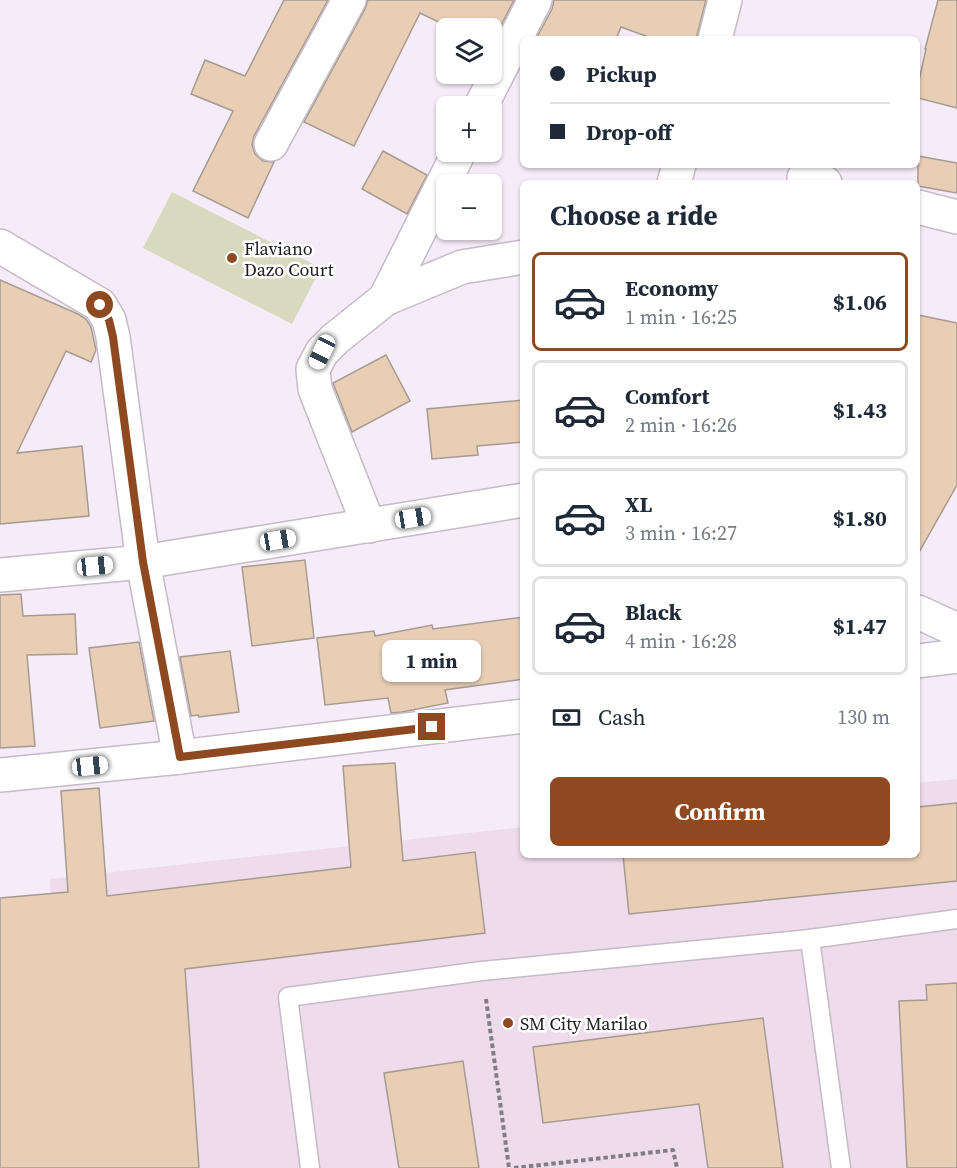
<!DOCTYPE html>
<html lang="en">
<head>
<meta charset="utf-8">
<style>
	:root { --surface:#fff; --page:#f2f2f3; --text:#1f2937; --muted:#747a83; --line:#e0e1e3; --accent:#8e4920 }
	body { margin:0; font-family:"Source Serif 4",serif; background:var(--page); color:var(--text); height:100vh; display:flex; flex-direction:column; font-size:22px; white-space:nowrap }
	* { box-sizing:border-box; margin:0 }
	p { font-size:20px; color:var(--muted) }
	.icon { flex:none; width:33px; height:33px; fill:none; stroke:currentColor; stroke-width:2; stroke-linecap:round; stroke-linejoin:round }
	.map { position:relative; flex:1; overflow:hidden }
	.side { position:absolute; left:520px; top:180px; width:400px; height:678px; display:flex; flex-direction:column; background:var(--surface); border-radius:9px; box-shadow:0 2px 4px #0004 }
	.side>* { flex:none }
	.banner { position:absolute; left:520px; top:36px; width:400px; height:132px; border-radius:9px; box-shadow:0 2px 4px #0004; display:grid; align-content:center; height:132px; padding:0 30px; background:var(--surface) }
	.buttons { position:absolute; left:436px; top:18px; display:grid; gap:12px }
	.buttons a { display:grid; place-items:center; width:66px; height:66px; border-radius:9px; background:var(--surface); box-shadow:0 2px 4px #0004; font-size:30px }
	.end { position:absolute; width:27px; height:27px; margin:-14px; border:8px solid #8e4920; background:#fff; box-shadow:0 0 0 3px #fff }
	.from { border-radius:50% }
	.bubble { position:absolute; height:42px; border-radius:9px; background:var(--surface); box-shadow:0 2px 4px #0004; font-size:20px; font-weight:700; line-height:42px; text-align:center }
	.car { position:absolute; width:18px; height:36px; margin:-18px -9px; border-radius:8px; box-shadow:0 0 4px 2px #0007; background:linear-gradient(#fff 24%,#345 0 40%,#fff 0 76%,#345 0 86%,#fff 0) }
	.banner b { display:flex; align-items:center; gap:21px; height:57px; font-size:22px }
	.banner b+b { border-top:2px solid var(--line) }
	.banner i { width:15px; height:15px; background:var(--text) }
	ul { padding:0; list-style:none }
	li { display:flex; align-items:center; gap:18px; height:99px; margin:0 12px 9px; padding:0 18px; border:3px solid var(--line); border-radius:9px }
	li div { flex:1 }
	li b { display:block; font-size:22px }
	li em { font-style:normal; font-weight:700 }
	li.active { border-color:var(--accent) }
	li>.icon { width:54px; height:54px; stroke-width:1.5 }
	h2 { padding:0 30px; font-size:27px; line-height:72px }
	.pay { display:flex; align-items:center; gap:15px; height:66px; padding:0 30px; font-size:22px }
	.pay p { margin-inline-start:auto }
	.button { display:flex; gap:12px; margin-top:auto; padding:12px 30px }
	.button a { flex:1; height:69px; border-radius:9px; background:var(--accent); color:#fff; font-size:24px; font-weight:700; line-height:69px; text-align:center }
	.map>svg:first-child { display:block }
	.commercial { fill:#eedbeb }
	.green { fill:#d7dabf }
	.building { fill:#e8ceb5; stroke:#a69b90; stroke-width:1.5 }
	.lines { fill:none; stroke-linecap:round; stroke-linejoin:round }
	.service-casing { stroke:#c5bbc7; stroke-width:21 }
	.minor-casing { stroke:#c5bbc7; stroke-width:36 }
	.path { stroke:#837c84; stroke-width:4; stroke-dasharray:4.5 3; stroke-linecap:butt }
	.service { stroke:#fff; stroke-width:18 }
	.minor { stroke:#fff; stroke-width:33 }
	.route { stroke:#8e4920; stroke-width:8 }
	.poi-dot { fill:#8e4920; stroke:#fff; stroke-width:2 }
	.labels { text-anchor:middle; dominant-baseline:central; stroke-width:5; stroke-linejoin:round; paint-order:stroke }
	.poi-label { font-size:18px; fill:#1e1a1e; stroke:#fff; text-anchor:start }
</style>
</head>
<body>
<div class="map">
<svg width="957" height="1168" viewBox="0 0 957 1168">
	<rect width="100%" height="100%" fill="#f6ebf8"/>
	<path class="commercial" d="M957,779v389h-890l-17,-289 473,-52 1,28h394v-72z"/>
	<path class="green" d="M172,192l149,76 -29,56 -149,-76z"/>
	<g class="building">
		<path d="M284,0h44l-74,136 -2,9 3,9 8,7 11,1 -26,56 -55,-27 40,-80 -42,-17 14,-34 40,16z"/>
		<path d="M368,0h146l-22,43v-15h-41l-31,-15 -66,133 -50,-24 61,-113z"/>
		<path d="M554,0h152l-10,39h-42l-33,-12 -5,12h-80l16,-30z"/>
		<path d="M938,0h19v108l-39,-10v-13l8,-36h-1z"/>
		<path d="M383,151l44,24 -20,39 -45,-25z"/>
		<path d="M918,156l39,7v30l-39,-7z"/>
		<path d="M0,280l78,34 8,5 5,8 5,23 -5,12 -25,-11 -49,102 65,-7 7,70 -89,8z"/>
		<path d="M918,315l39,8v162l-39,69z"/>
		<path d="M386,355l24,46 -58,31 -19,-49z"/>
		<path d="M524,400v42l-47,4 1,9 -46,4 -5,-50z"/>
		<path d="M305,560l9,78 -62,8 -10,-79z"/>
		<path d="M21,594l2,22 52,-2 2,40 -50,1 8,91 -35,2v-153z"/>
		<path d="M524,617v62l-79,11 3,13 -46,9 -11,1 -3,-15 -63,7 -8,-67 57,-7 1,5 57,-11 1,4z"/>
		<path d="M139,642l15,79 -54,7 -11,-80z"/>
		<path d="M230,651l9,61 -40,5 -1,-2 -7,1 -11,-59z"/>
		<path d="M395,763l8,98 72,-9 10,81 -300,36 14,199h-199v-270l68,-6 -7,-101 38,-3 8,108 244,-29 -8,-101z"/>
		<path d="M957,803v78l-328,33 -6,-59h295v-48z"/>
		<path d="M957,983v185h-50l-8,-167 28,-1 -1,-15z"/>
		<path d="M763,1018l20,150h-75l-9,-64 -156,19 -10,-76z"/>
		<path d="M463,1061l16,107h-80l-15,-95z"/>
	</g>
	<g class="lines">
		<defs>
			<g id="service">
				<path d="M810,939l31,229"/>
				<path d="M310,1168l-22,-171 194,-26 328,-32 147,-20"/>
			</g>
			<g id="minor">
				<path d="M715,39l10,-39"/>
				<path d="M481,106l54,-106"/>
				<path d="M271,144l78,-144"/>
				<path d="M804,178l21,5"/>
				<path d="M674,183l5,-18"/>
				<path d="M918,207l39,10"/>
				<path d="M0,246l100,59 9,15 4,17 30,225 37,195"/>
				<path d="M385,299l74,-147"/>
				<path d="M369,526l-54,-137 -2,-20 9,-17 13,-13 50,-40 77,-32 62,-10"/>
				<path d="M0,575l143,-13 381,-62"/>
				<path d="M918,612l39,18"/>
				<path d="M918,661l39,-5"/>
				<path d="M0,775l180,-18 344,-41"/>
			</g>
		</defs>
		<use href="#service" class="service-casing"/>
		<use href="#minor" class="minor-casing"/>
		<g class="path">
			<path d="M486,999l23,169"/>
			<path d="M514,1168l159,-18 4,18"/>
		</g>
		<use href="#service" class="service"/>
		<use href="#minor" class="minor"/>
	</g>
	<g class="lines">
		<path class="route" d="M100,305l9,15 4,17 30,225 37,195 252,-30"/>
	</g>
	<g class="poi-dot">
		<circle cx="232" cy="258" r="6"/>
		<circle cx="508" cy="1023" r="6"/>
	</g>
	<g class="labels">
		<g class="poi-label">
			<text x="244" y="248">Flaviano<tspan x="244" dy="21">Dazo Court</tspan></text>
			<text x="520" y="1023">SM City Marilao</text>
		</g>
	</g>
</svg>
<div class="buttons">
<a><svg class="icon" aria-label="layers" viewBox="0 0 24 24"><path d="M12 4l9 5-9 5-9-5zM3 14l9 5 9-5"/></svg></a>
<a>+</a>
<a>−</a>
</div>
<i class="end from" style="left:100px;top:305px"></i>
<i class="end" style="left:432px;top:727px"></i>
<div class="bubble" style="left:382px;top:640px;width:99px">1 min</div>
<i class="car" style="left:322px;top:352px;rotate:206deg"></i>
<i class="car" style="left:413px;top:518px;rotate:81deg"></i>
<i class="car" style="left:278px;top:540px;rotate:81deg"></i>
<i class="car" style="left:95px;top:566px;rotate:84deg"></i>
<i class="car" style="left:90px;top:766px;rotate:84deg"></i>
<div class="banner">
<b><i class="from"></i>Pickup</b>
<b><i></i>Drop-off</b>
</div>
<section class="side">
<h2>Choose a ride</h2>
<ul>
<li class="active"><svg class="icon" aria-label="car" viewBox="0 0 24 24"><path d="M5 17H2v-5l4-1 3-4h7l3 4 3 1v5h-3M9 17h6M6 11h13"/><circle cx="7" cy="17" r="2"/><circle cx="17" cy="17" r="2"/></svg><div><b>Economy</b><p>1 min · 16:25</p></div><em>$1.06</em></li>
<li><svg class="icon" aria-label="car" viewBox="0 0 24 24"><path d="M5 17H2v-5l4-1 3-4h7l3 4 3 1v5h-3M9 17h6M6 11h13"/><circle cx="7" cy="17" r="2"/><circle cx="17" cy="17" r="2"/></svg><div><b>Comfort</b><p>2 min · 16:26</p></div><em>$1.43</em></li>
<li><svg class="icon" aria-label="car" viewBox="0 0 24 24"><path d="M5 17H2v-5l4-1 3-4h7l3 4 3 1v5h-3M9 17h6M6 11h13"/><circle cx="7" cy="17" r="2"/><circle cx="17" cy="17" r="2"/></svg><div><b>XL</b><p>3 min · 16:27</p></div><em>$1.80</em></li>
<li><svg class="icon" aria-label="car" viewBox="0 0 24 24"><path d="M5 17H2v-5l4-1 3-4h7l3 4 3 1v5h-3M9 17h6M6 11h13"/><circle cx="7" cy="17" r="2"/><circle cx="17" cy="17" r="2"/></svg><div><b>Black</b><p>4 min · 16:28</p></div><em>$1.47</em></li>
</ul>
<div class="pay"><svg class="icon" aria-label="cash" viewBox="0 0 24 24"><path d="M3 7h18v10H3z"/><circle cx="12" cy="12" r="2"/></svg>Cash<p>130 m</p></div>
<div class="button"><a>Confirm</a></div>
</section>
</div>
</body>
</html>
